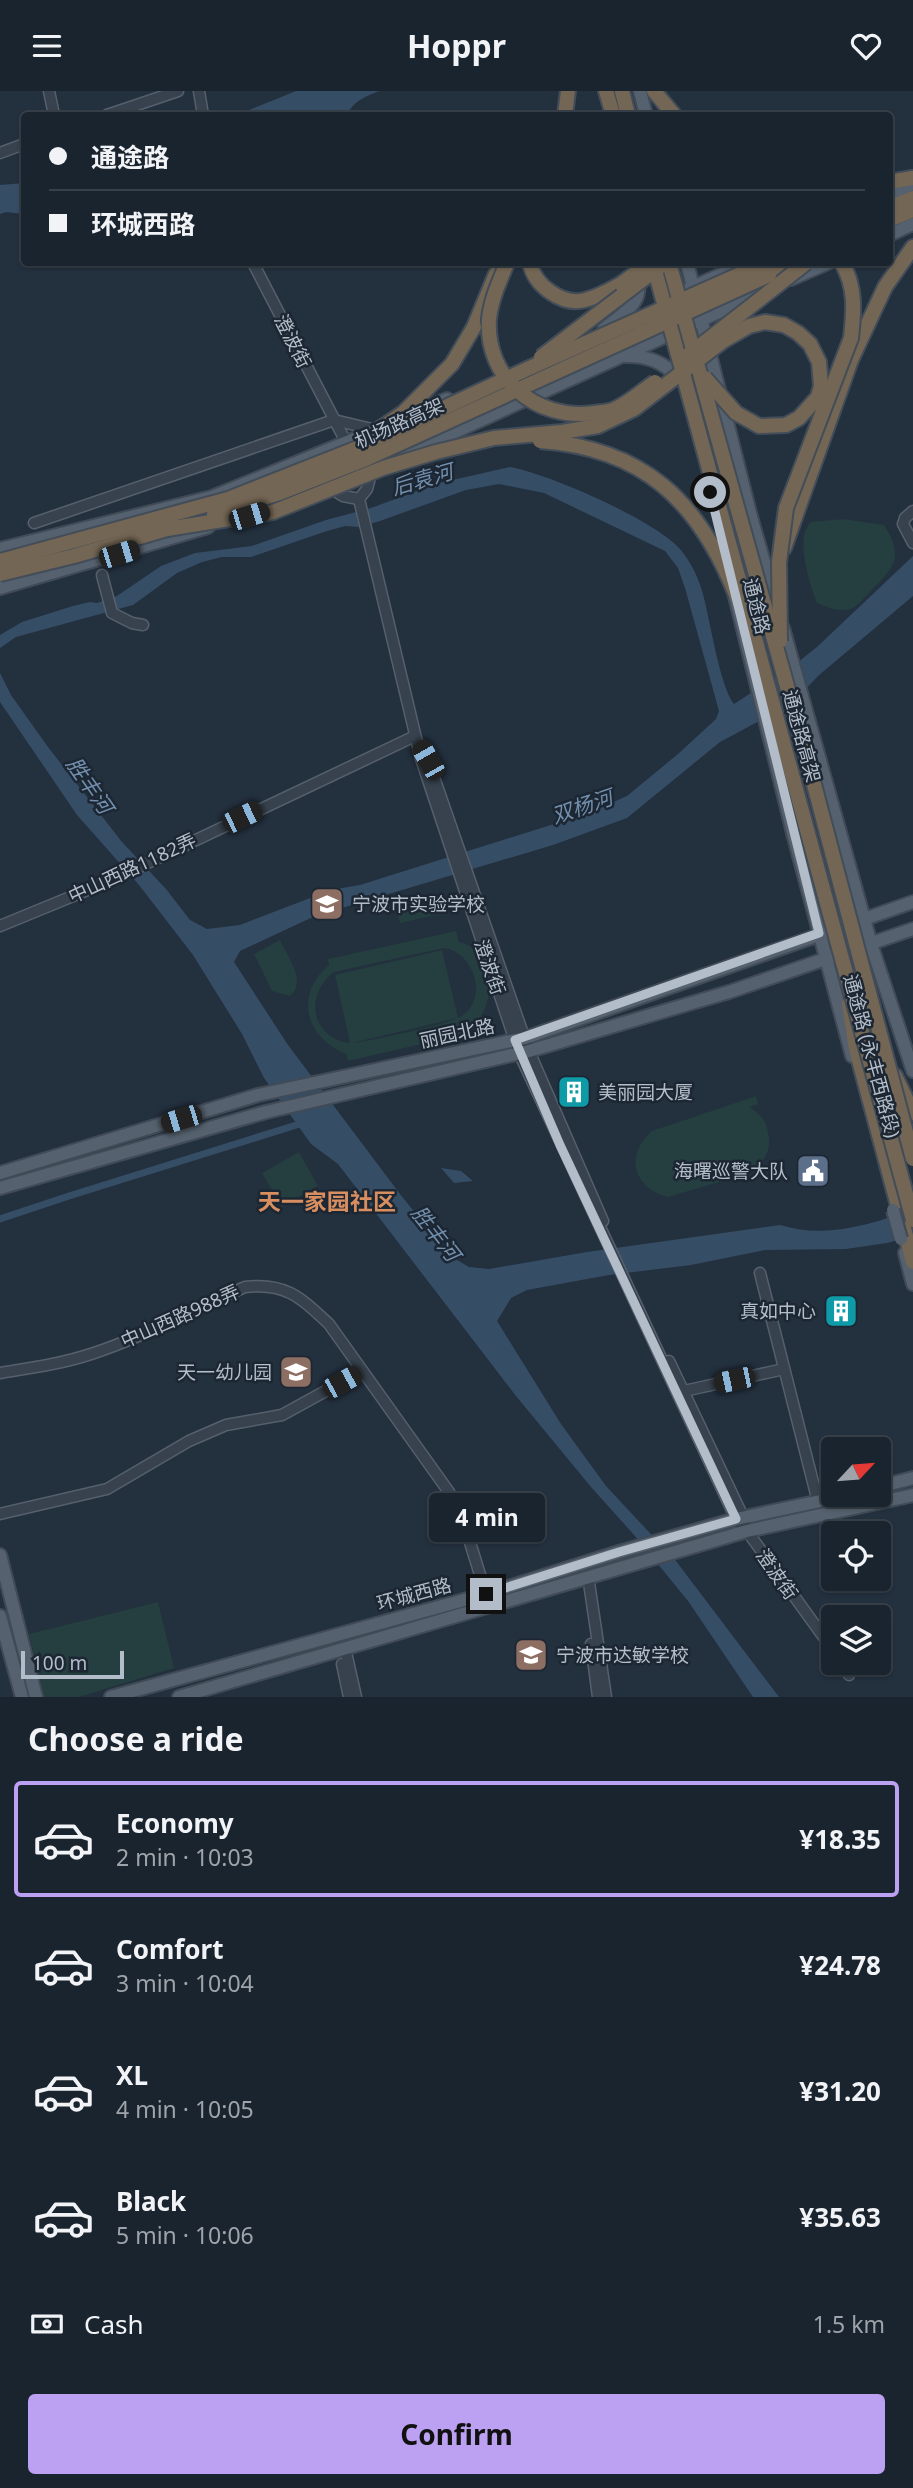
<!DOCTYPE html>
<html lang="en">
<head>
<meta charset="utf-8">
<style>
	:root { --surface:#1a242e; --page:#27303a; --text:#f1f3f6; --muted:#9fa4aa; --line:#38414a; --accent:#bca0f2 }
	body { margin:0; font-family:"Noto Sans","Noto Sans SC",sans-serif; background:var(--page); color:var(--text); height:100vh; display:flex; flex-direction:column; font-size:26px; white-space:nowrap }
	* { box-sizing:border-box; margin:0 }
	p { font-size:23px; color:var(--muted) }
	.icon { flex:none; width:38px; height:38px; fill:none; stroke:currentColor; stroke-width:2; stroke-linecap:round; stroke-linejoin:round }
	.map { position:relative; height:1606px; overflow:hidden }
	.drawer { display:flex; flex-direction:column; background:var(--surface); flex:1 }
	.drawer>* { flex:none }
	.banner { position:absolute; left:21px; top:21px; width:872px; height:154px; border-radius:7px; box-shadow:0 2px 5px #0004,0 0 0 2px var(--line); display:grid; align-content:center; height:154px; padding:0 28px; background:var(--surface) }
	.needle { width:46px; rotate:64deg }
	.buttons { position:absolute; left:821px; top:1346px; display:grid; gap:14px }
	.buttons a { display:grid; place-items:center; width:70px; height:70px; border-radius:7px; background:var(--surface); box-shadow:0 2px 5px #0004,0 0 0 2px var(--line); font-size:35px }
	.scale { position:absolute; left:21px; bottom:18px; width:103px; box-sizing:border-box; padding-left:7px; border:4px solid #b3bdc9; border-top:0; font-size:19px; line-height:24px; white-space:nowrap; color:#b3bdc9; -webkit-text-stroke:5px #1c2733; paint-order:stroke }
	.end { position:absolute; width:32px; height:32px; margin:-16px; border:9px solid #b3bdc9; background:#111; box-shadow:0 0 0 4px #111 }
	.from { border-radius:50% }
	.bubble { position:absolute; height:49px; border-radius:7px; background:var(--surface); box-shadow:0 2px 5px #0004,0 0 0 2px var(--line); font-size:23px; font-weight:700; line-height:49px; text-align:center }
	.car { position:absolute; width:21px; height:42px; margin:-21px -10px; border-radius:9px; box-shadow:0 0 5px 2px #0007; background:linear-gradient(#222 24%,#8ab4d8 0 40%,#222 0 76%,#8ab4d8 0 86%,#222 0) }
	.banner b { display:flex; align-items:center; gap:24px; height:66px; font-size:26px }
	.banner b+b { border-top:2px solid var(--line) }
	.banner i { width:18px; height:18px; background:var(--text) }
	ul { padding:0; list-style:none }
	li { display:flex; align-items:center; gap:21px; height:116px; margin:0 14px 10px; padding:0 14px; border:4px solid transparent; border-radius:7px }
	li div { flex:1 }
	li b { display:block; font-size:26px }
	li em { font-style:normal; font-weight:700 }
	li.selected { border-color:var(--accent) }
	li>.icon { width:63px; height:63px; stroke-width:1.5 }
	h2 { padding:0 28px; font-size:32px; line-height:84px }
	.pay { display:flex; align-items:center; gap:18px; height:77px; padding:0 28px; font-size:26px }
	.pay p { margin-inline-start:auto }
	.action { display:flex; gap:14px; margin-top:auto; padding:14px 28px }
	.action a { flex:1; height:80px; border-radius:7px; background:var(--accent); color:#111; font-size:28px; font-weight:700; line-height:80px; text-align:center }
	header { display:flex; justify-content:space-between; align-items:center; height:91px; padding:0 28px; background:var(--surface); font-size:32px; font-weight:700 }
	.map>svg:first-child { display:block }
	.green { fill:#253e3f; fill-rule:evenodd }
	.water { fill:#364d66 }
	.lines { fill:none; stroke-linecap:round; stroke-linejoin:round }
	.canal { stroke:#364d66; stroke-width:7 }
	.minor-casing { stroke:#55606c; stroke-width:13 }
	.major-casing { stroke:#404b57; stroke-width:16 }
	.highway-casing { stroke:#424d59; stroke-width:18 }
	.minor { stroke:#37424e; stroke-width:10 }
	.major { stroke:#55616e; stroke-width:12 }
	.highway { stroke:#746654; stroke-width:14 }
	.major-bridge-casing { stroke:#404b57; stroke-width:16; stroke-linecap:butt }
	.highway-bridge-casing { stroke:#424d59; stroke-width:18; stroke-linecap:butt }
	.major-bridge { stroke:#55616e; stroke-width:12 }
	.highway-bridge { stroke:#746654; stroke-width:14 }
	.route { stroke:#b3bdc9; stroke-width:9 }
	.labels { text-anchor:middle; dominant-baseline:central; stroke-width:5; stroke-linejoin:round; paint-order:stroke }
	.street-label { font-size:19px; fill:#b3bdc9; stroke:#1c2733 }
	.poi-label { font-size:19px; fill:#b3bdc9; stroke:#1c2733; text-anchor:start }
	.water-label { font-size:21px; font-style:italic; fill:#728fad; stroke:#1c2733 }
	.quarter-label { font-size:23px; font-weight:bold; fill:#d88e5f; stroke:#1c2733 }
</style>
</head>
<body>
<header><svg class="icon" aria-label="menu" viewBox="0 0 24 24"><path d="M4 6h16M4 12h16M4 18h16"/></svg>Hoppr<svg class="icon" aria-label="heart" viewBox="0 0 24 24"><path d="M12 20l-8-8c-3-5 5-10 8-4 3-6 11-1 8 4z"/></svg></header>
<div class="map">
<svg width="913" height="1606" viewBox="0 0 913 1606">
	<rect width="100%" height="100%" fill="#23303e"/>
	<g class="green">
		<path d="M843,428l41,6c21,33 10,42 -13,66 -6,6 -14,16 -21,18 -11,4 -23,-2 -33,-6 -7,-18 -23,-66 -6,-81z"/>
		<path d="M435,802l5,21 -40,9 -5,-20z"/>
		<path d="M456,840l3,11c38,8 38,62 14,84l1,6 -126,29 -2,-7c-41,-16 -52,-60 -17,-89l-1,-6zM444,857c13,2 23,11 28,23 7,15 5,34 -9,44 -11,9 -94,26 -111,28l106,-25 -16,-68 -107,25 15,68c-39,-5 -46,-49 -16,-71z"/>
		<path d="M280,849c7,16 28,42 10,56l-18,-5 -18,-37z"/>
		<path d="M756,1005l2,8 -9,3c11,6 17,13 19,25 8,35 -26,44 -52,51 -16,5 -32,9 -48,14 -35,-9 -44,-42 -16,-66z"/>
		<path d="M299,1061l19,34 -36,21 -20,-34z"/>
		<path d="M158,1511l16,66 -95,29h-35l-15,-63z"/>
	</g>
	<g class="water">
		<path d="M296,0h83c-14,6 -26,10 -32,24h-110z"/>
		<path d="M24,92v31l-18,-2 -6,2v-29z"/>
		<path d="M510,376c39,7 136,50 165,77 13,12 22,30 27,47 8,26 17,94 32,113l63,-41 21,-17 95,-90v40l-95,80 -14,15 -22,18 -62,33 -93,76 -74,27 -238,71 -75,35 -6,11 54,83 112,149 36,45 21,21 12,7 20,2 98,-17 193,-27c45,14 90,0 133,-16v27l-26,7 -41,6 -81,1 -74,15 -82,10 -82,15 -16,8 -14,23 64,103 45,62 70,75 103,136h-26l-65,-96 -53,-65 -44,-49 -75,-91 -178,-232 -27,-20 -47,-66 -22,-44 -49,-79 -54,-70 -62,-70 -77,-113v-29l11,22 37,52 74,95 44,47 24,31 17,9 33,-4 91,-35 29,-5 194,-61 46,-16 27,-12 51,-42 38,-35 3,-8 -34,-123 -7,-20 -13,-17 -121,-58 -45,-9 -33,6 -86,31 -21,6 -14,-1 -21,6 -73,25h-29l-20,5 -25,11 -44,32 -117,32 -16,11v-13l22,-13 51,-16 17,-4 7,1 20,-7 44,-30 34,-13 57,-7 74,-26 45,-12 68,-25z"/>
		<path d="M441,1077l20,3 12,10 -19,2z"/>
	</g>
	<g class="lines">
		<path class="canal" d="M0,1128l69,-23 237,-74"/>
		<defs>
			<g id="minor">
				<path d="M49,0l5,24"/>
				<path d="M199,0l4,24"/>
				<path d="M107,24l71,-24"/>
				<path d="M0,62l24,-9"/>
				<path d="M253,172l93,179"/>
				<path d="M372,379l-5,19 -8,10 62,260 98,294 217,466 11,12 86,119"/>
				<path d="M329,396l14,9 16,3"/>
				<path d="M913,420l-8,7 -2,6 10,19"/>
				<path d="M34,432l300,-103 42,10"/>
				<path d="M102,484l10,38 20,10 11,2"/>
				<path d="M422,657l6,12 101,291 74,170"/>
				<path d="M0,835l112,-46 303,-144"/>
				<path d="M760,1182l58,229"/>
				<path d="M669,1270l76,160"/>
				<path d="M0,1282c30,-5 61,-9 91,-19 53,-17 103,-45 154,-67 41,-5 56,11 84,37l120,168 19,44 18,58"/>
				<path d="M684,1300l100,-22"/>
				<path d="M0,1423l107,-25 82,-48 37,-16 56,-10 80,-44"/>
				<path d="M588,1485l18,121"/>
				<path d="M591,1553l7,53"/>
				<path d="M345,1557l11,49"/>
				<path d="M841,1572l8,12"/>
				<path d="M342,1573l7,33"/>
			</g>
			<g id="major">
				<path d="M640,0l6,24"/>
				<path d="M889,104l24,-11"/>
				<path d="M889,144l24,-11"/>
				<path d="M687,172l64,254 26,91"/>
				<path d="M791,188l37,-16"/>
				<path d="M689,198l57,-26"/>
				<path d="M604,238c28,-23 42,-26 31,-66"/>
				<path d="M624,265c23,-1 39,6 55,22"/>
				<path d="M396,330l51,-22"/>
				<path d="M393,369l372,-169"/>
				<path d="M0,458l212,-52 167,-68"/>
				<path d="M0,497l208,-61"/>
				<path d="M733,497l61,249 58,219"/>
				<path d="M783,537l88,316 42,127"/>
				<path d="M0,1082l258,-78 267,-57 388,-136"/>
				<path d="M0,1097l266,-76 263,-61 200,-59 184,-63"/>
				<path d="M905,1162l8,31"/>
				<path d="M878,1396l35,-9"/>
				<path d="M0,1464l36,142"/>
				<path d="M0,1525l22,81"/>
				<path d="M111,1606l375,-103 133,-42 117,-33 113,-24"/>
				<path d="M179,1606l568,-166 166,-36"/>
			</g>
			<g id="highway">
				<path d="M606,0l7,24"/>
				<path d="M622,0l6,24"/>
				<path d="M654,0l20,24"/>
				<path d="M565,24l3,-24"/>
				<path d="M889,91l24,-4"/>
				<path d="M889,117l24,-10"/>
				<path d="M889,129l24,-10"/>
				<path d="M530,172c4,22 32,43 55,37 13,-3 25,-10 36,-16"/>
				<path d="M769,184l27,-12"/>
				<path d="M474,236l22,-53"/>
				<path d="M784,457l67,-188 34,-73 28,-40"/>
				<path d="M849,913l7,45 57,213"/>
				<path d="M895,985l18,37"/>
			</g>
		</defs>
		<use href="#minor" class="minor-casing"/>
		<use href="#major" class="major-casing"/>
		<use href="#highway" class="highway-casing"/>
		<use href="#minor" class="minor"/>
		<use href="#major" class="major"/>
		<use href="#highway" class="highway"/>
		<defs>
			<path id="major-bridge" d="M893,1119l8,29"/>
			<g id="highway-bridge">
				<path d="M507,172c-7,17 -16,36 -18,56 -4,59 47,102 105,94 6,-1 15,-1 21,-4 14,-6 28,-19 40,-27"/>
				<path d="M653,172l260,957"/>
				<path d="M669,172l138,495 106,401"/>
				<path d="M621,193l28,-21"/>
				<path d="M687,265l119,-93"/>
				<path d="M541,266l121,-92"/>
				<path d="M372,343l31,-21 49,-49 22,-37"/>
				<path d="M540,350c104,7 159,61 196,154"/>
				<path d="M214,423l68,-22 84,-33 403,-184"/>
				<path d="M167,438l106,-17 110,-44 53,-16 58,-14 68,-6 36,-6 36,-17 89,-68 26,-15 16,-4 19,3 14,8 12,11 9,18 2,24 -3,11 -19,21 -13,7 -27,1 -23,-13 -31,-35"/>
				<path d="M0,470l228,-62 132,-52 165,-77 238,-106"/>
				<path d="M0,483l74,-18 100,-29"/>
				<path d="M780,550l-1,-79 7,-54 65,-170c3,-27 5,-51 -9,-75"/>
			</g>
		</defs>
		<use href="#major-bridge" class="major-bridge-casing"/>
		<use href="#highway-bridge" class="highway-bridge-casing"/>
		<use href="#major-bridge" class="major-bridge"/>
		<use href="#highway-bridge" class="highway-bridge"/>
	</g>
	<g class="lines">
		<path class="route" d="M486,1503l133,-42 117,-33 -176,-374 -45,-105 304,-107 -109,-441"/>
	</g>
	<defs>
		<symbol id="school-square" viewBox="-11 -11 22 22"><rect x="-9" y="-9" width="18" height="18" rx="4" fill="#8d6e63" stroke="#1c2733"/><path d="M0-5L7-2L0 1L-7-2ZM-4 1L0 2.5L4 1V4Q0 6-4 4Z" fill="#fff"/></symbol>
		<symbol id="building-square" viewBox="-11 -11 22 22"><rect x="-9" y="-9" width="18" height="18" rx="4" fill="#0f9aa8" stroke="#1c2733"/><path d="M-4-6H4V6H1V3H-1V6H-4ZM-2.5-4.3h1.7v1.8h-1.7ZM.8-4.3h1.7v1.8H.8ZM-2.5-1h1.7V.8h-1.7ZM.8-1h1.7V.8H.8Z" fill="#fff"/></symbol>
		<symbol id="civic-square" viewBox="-11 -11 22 22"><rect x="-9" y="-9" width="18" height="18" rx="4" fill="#5c6f8a" stroke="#1c2733"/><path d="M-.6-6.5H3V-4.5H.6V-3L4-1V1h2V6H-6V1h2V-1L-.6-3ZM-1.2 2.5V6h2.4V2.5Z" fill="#fff"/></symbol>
	</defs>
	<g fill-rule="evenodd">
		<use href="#school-square" x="308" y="794" width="38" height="38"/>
		<use href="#building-square" x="555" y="982" width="38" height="38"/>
		<use href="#civic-square" x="794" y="1061" width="38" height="38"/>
		<use href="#building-square" x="822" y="1201" width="38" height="38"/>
		<use href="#school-square" x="277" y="1262" width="38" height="38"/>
		<use href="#school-square" x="512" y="1545" width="38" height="38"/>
	</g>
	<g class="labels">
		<g class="street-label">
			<text transform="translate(293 250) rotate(63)">澄波街</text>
			<text transform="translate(399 332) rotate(-24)">机场路高架</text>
			<text transform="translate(757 515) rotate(76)">通途路</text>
			<text transform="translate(802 645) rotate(75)">通途路高架</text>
			<text transform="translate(132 777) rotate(-25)">中山西路1182弄</text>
			<text transform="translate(490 876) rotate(71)">澄波街</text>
			<text transform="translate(457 942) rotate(-12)">丽园北路</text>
			<text transform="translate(872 965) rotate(75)">通途路 (永丰西路段)</text>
			<text transform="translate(180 1225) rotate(-24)">中山西路988弄</text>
			<text transform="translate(777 1483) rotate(55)">澄波街</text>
			<text transform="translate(414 1503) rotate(-15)">环城西路</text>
		</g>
		<g class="poi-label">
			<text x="352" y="813">宁波市实验学校</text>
			<text x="598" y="1001">美丽园大厦</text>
			<text x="788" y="1080" text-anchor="end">海曙巡警大队</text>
			<text x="816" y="1220" text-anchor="end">真如中心</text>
			<text x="272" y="1281" text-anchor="end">天一幼儿园</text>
			<text x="556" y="1564">宁波市达敏学校</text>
		</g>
		<g class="water-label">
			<text transform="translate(422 388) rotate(-16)">后袁河</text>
			<text transform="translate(90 694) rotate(55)">胜丰河</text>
			<text transform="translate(582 715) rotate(-19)">双杨河</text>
			<text transform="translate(436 1142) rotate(52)">胜丰河</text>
		</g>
		<g class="quarter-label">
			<text x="327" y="1110">天一家园社区</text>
		</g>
	</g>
</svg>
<div class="buttons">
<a><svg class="needle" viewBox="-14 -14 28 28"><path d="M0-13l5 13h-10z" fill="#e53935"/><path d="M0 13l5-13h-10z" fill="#9fa4aa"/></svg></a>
<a><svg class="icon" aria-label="locate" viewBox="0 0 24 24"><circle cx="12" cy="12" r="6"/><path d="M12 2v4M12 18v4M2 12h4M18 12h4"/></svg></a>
<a><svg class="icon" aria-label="layers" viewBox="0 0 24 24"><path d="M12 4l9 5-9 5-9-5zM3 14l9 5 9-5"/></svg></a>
</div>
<div class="scale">100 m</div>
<i class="end from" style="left:710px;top:401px"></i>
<i class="end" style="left:486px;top:1503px"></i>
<div class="bubble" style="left:429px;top:1402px;width:116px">4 min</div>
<i class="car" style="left:249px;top:425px;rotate:73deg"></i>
<i class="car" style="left:119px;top:463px;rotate:73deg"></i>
<i class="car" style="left:428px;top:669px;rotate:330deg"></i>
<i class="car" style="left:242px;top:726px;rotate:64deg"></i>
<i class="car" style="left:181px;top:1028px;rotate:253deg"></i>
<i class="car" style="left:734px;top:1289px;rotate:258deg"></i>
<i class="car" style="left:342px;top:1291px;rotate:61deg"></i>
<div class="banner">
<b><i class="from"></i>通途路</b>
<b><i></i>环城西路</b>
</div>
</div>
<section class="drawer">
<h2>Choose a ride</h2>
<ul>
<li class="selected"><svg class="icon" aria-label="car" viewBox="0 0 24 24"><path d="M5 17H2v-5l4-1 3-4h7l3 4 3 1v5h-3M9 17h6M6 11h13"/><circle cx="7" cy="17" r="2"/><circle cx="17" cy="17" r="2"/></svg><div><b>Economy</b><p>2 min · 10:03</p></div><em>¥18.35</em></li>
<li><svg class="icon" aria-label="car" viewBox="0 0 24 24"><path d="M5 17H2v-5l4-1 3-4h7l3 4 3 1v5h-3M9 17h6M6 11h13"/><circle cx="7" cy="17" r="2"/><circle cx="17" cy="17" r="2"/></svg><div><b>Comfort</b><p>3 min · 10:04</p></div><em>¥24.78</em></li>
<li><svg class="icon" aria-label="car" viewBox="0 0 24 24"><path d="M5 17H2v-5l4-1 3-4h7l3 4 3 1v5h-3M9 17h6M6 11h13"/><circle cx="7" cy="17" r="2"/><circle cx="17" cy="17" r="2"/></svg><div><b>XL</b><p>4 min · 10:05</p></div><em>¥31.20</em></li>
<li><svg class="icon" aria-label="car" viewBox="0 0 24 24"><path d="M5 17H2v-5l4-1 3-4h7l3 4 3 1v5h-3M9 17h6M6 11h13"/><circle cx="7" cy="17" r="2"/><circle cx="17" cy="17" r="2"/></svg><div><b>Black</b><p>5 min · 10:06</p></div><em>¥35.63</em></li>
</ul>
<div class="pay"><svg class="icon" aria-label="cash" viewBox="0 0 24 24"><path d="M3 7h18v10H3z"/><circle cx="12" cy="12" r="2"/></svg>Cash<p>1.5 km</p></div>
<div class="action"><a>Confirm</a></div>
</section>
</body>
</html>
